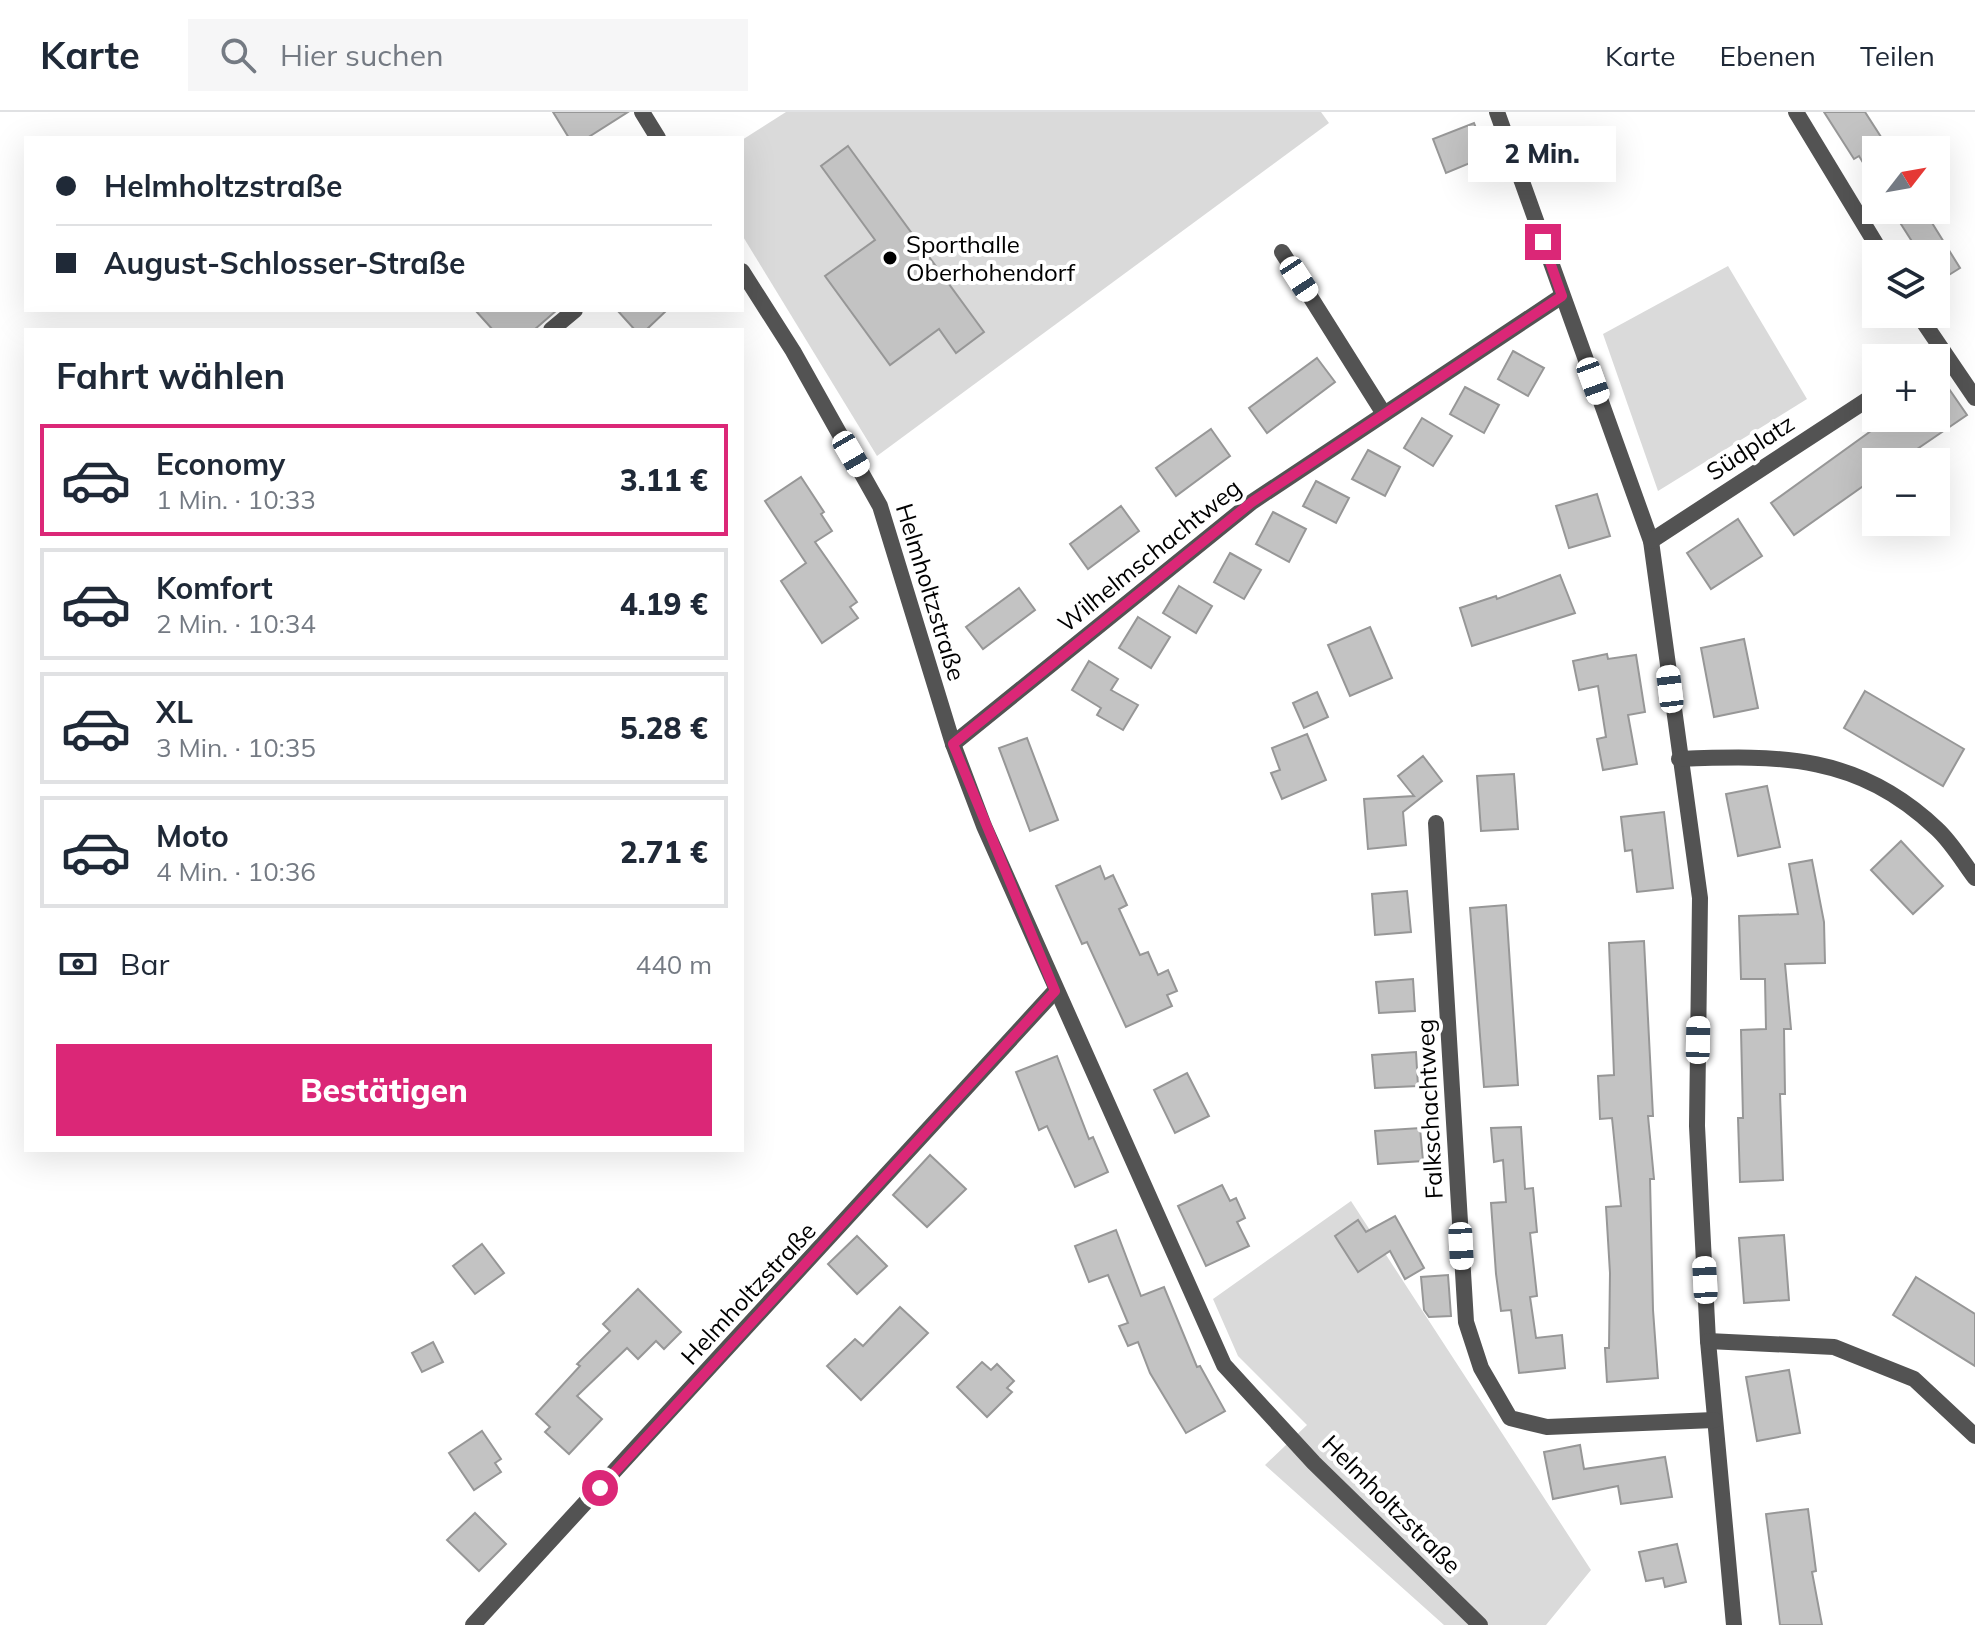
<!DOCTYPE html>
<html lang="de">
<head>
<meta charset="utf-8">
<style>
	:root { --surface:#fff; --page:#f6f6f7; --text:#1f2937; --muted:#747a83; --line:#e0e1e3; --accent:#db2777 }
	body { margin:0; font-family:Mulish,sans-serif; background:var(--page); color:var(--text); height:100vh; display:flex; flex-direction:column; font-size:30px; white-space:nowrap }
	* { box-sizing:border-box; margin:0 }
	p { font-size:26px; color:var(--muted) }
	.icon { flex:none; width:44px; height:44px; fill:none; stroke:currentColor; stroke-width:2; stroke-linecap:round; stroke-linejoin:round }
	.map { position:relative; flex:1; overflow:hidden }
	.sheet { position:absolute; left:24px; top:216px; width:720px; height:824px; display:flex; flex-direction:column; background:var(--surface); border-radius:0px; box-shadow:0 8px 32px #0002 }
	.sheet>* { flex:none }
	.top-card { position:absolute; left:24px; top:24px; width:720px; height:176px; border-radius:0px; box-shadow:0 8px 32px #0002; display:grid; align-content:center; height:176px; padding:0 32px; background:var(--surface) }
	.needle { width:52px; rotate:59deg }
	.fabs { position:absolute; left:1862px; top:24px; display:grid; gap:16px }
	.fabs a { display:grid; place-items:center; width:88px; height:88px; border-radius:0px; background:var(--surface); box-shadow:0 8px 32px #0002; font-size:40px }
	.end { position:absolute; width:36px; height:36px; margin:-18px; border:10px solid #db2777; background:#fff; box-shadow:0 0 0 4px #fff }
	.from { border-radius:50% }
	.bubble { position:absolute; height:56px; border-radius:0px; background:var(--surface); box-shadow:0 8px 32px #0002; font-size:26px; font-weight:800; line-height:56px; text-align:center }
	.car { position:absolute; width:24px; height:48px; margin:-24px -12px; border-radius:10px; box-shadow:0 0 6px 2px #0007; background:linear-gradient(#fff 24%,#345 0 40%,#fff 0 76%,#345 0 86%,#fff 0) }
	.top-card b { display:flex; align-items:center; gap:28px; height:76px; font-size:30px }
	.top-card b+b { border-top:2px solid var(--line) }
	.top-card i { width:20px; height:20px; background:var(--text) }
	ul { padding:0; list-style:none }
	li { display:flex; align-items:center; gap:24px; height:112px; margin:0 16px 12px; padding:0 16px; border:4px solid var(--line); border-radius:0px }
	li div { flex:1 }
	li b { display:block; font-size:30px }
	li em { font-style:normal; font-weight:800 }
	li.selected { border-color:var(--accent) }
	li>.icon { width:72px; height:72px; stroke-width:1.5 }
	h2 { padding:0 32px; font-size:36px; line-height:96px }
	.pay { display:flex; align-items:center; gap:20px; height:88px; padding:0 32px; font-size:30px }
	.pay p { margin-inline-start:auto }
	.primary-button { display:flex; gap:16px; margin-top:auto; padding:16px 32px }
	.primary-button a { flex:1; height:92px; border-radius:0px; background:var(--accent); color:#fff; font-size:32px; font-weight:800; line-height:92px; text-align:center }
	header { display:flex; align-items:center; gap:48px; box-sizing:border-box; height:112px; padding:0 40px; background:var(--surface); border-bottom:2px solid var(--line) }
	header strong { font-size:38px }
	nav { display:flex; gap:44px; margin-inline-start:auto; font-size:28px }
	.search { width:560px; height:72px; background:var(--page); display:flex; align-items:center; gap:20px; box-sizing:border-box; padding:0 28px; border-radius:0px; color:var(--muted); font-size:30px }
	.map>svg:first-child { display:block }
	.green { fill:#dadada }
	.building { fill:#c3c3c3; stroke:#979797; stroke-width:2 }
	.lines { fill:none; stroke-linecap:round; stroke-linejoin:round }
	.minor { stroke:#535353; stroke-width:16 }
	.route { stroke:#db2777; stroke-width:10 }
	.poi-dot { fill:#000; stroke:#fff; stroke-width:3 }
	.labels { text-anchor:middle; dominant-baseline:central; stroke-width:8; stroke-linejoin:round; paint-order:stroke }
	.poi-label { font-size:24px; fill:#000; stroke:#fff; text-anchor:start }
	.street-label { font-size:24px; fill:#000; stroke:#fff }
</style>
</head>
<body>
<header>
<strong>Karte</strong>
<div class="search"><svg class="icon" aria-label="search" viewBox="0 0 24 24"><circle cx="10" cy="10" r="6"/><path d="M15 15l6 6"/></svg>Hier suchen</div>
<nav><a>Karte</a><a>Ebenen</a><a>Teilen</a></nav>
</header>
<div class="map">
<svg width="1975" height="1513" viewBox="0 0 1975 1513">
	<rect width="100%" height="100%" fill="#fff"/>
	<g class="green">
		<path d="M786,0h535l8,11 -452,333 -135,-221v-95z"/>
		<path d="M1728,154l79,133 -149,92 -55,-157z"/>
		<path d="M1351,1089l240,369 -45,55h-102l-179,-160 42,-40 -69,-69 -25,-57z"/>
	</g>
	<g class="building">
		<path d="M553,0h75l-41,26h-18z"/>
		<path d="M1824,0h41l18,28 -7,5v39l-17,-28 -5,3z"/>
		<path d="M1474,11l13,33 -41,17 -13,-34z"/>
		<path d="M848,34l136,186 -28,21 -17,-24 -49,36 -65,-89 50,-36 -54,-74z"/>
		<path d="M1892,98h32l36,58 -24,15v-29h-16z"/>
		<path d="M475,198h82l-23,20h-41z"/>
		<path d="M617,198h50l-21,20h-11z"/>
		<path d="M1513,239l31,17 -16,28 -30,-17z"/>
		<path d="M1317,246l18,24 -68,51 -18,-25z"/>
		<path d="M1936,258l31,45 -69,47h-22v15l-82,58 -23,-32 118,-85h47z"/>
		<path d="M1465,275l34,18 -15,28 -34,-19z"/>
		<path d="M1422,306l30,18 -19,30 -29,-18z"/>
		<path d="M1211,317l19,27 -54,40 -20,-28z"/>
		<path d="M1368,338l32,17 -15,29 -33,-17z"/>
		<path d="M801,365l23,35 -3,2 11,17 -17,11 42,60 -7,5 8,11 -36,25 -41,-62 25,-18 -41,-62z"/>
		<path d="M1316,369l33,17 -13,25 -33,-17z"/>
		<path d="M1597,382l13,42 -41,12 -13,-42z"/>
		<path d="M1121,394l18,25 -51,38 -18,-25z"/>
		<path d="M1273,400l33,17 -17,33 -33,-18z"/>
		<path d="M1738,407l24,37 -51,33 -24,-36z"/>
		<path d="M1230,441l31,17 -17,29 -30,-17z"/>
		<path d="M1560,463l15,38 -103,33 -12,-38 36,-12 1,3z"/>
		<path d="M1179,474l33,20 -16,27 -33,-20z"/>
		<path d="M1019,476l16,22 -52,39 -17,-22z"/>
		<path d="M1138,505l32,20 -19,31 -32,-20z"/>
		<path d="M1370,515l22,51 -42,18 -22,-51z"/>
		<path d="M1744,527l14,69 -44,9 -13,-69z"/>
		<path d="M1607,542l1,5 28,-4 9,57 -17,3 9,49 -34,6 -6,-31 9,-2 -8,-51 -19,4 -6,-29z"/>
		<path d="M1089,549l29,18 -7,11 27,15 -15,25 -26,-15 4,-7 -29,-18z"/>
		<path d="M1865,579l99,58 -21,37 -99,-58z"/>
		<path d="M1317,580l11,25 -24,11 -11,-25z"/>
		<path d="M1307,622l19,46 -44,19 -11,-26 9,-3 -8,-22z"/>
		<path d="M1027,626l31,82 -28,11 -31,-83z"/>
		<path d="M1423,644l19,25 -39,31 3,33 -38,4 -4,-50 50,-3 -16,-20z"/>
		<path d="M1514,662l4,55 -37,2 -4,-55z"/>
		<path d="M1767,674l13,61 -42,9 -12,-62z"/>
		<path d="M1664,700l9,76 -36,4 -5,-42 -7,1 -4,-34z"/>
		<path d="M1901,729l42,45 -30,28 -42,-44z"/>
		<path d="M1812,748l12,62 1,41 -40,1 6,65h-7l1,65h-5l3,86 -43,2 -2,-64h5l-2,-88 25,-1 -1,-50h-24l-2,-63 59,-2 -9,-50z"/>
		<path d="M1100,754l5,13 8,-4 14,30 -8,4 21,46 8,-3 10,23 10,-5 9,21 -10,4 5,11 -46,21 -39,-85 -5,2 -26,-58z"/>
		<path d="M1407,779l4,41 -36,3 -3,-41z"/>
		<path d="M1506,793l12,180 -34,2 -14,-179z"/>
		<path d="M1644,829l9,175h-5l6,63h-4l3,131 5,68 -51,4 -2,-34h4l1,-75 -4,-66 15,-1 -9,-88 -12,1 -2,-43 16,-1 -5,-132z"/>
		<path d="M1413,867l2,32 -36,2 -3,-31z"/>
		<path d="M1416,940l2,34 -43,2 -3,-33z"/>
		<path d="M1057,944l32,83 4,-2 15,35 -33,15 -28,-61 -8,4 -23,-58z"/>
		<path d="M1187,961l22,43 -34,17 -21,-43z"/>
		<path d="M1521,1015l4,62 8,-1 4,44 -7,1 7,63 -7,1 6,41 26,-3 3,33 -46,5 -8,-63 -10,1 -5,-37 -5,-71 15,-1 -3,-42 -9,2 -3,-34z"/>
		<path d="M1420,1016l3,33 -45,3 -3,-33z"/>
		<path d="M930,1043l36,34 -39,38 -34,-32z"/>
		<path d="M1222,1073l8,16 6,-3 9,20 -8,4 12,24 -43,20 -28,-60z"/>
		<path d="M1395,1104l29,52 -19,11 -15,-28 -32,21 -23,-36 23,-16 8,12z"/>
		<path d="M1116,1118l25,66 23,-9 33,80 3,-1 25,45 -39,22 -36,-60 -12,-31 -10,4 -9,-20 9,-3 -20,-48 -19,7 -14,-36z"/>
		<path d="M1784,1123l5,65 -45,3 -5,-65z"/>
		<path d="M857,1124l30,30 -30,28 -29,-30z"/>
		<path d="M482,1132l22,29 -29,21 -22,-28z"/>
		<path d="M1448,1163l3,41 -22,1 -5,-7 -3,-33z"/>
		<path d="M1916,1165l59,37v52l-82,-51z"/>
		<path d="M638,1177l43,43 -17,17 -8,-8 -18,18 -11,-11 -50,48 25,23 -33,35 -24,-22 5,-5 -14,-13 44,-48 -3,-2 33,-33 -7,-7z"/>
		<path d="M900,1195l28,26 -67,67 -34,-34 28,-27 8,7z"/>
		<path d="M433,1230l10,20 -21,10 -10,-19z"/>
		<path d="M982,1250l9,8 6,-6 17,17 -7,7 5,4 -25,25 -30,-30z"/>
		<path d="M1789,1258l11,63 -43,8 -11,-64z"/>
		<path d="M482,1319l19,28 -6,4 6,9 -27,18 -25,-37z"/>
		<path d="M1580,1333l4,24 81,-12 7,40 -51,7 -3,-18 -65,13 -9,-47z"/>
		<path d="M1808,1397l8,62 -4,1 10,53h-42l-14,-111z"/>
		<path d="M475,1401l31,31 -27,27 -32,-31z"/>
		<path d="M1677,1432l9,38 -21,5 -2,-9 -17,3 -7,-29z"/>
	</g>
	<g class="lines">
		<g class="minor">
			<path d="M642,0l16,26"/>
			<path d="M1497,0l154,429 49,357 -3,228 11,215 26,284"/>
			<path d="M1796,0l86,142"/>
			<path d="M1282,140l102,162"/>
			<path d="M742,159l51,80 87,155 73,238 31,82 240,539 90,98 166,162"/>
			<path d="M1918,202l57,84"/>
			<path d="M551,218l24,-20"/>
			<path d="M1651,429l225,-147"/>
			<path d="M953,632l299,-242 310,-206"/>
			<path d="M1679,647c102,-4 179,-5 258,70 15,14 26,33 38,49"/>
			<path d="M1436,711l30,499 15,46 29,50 37,9 167,-7"/>
			<path d="M1708,1229l126,6 80,32 61,57"/>
			<path d="M473,1513l582,-634"/>
		</g>
	</g>
	<g class="lines">
		<path class="route" d="M600,1376l455,-497 -102,-247 299,-242 310,-206 -19,-54"/>
	</g>
	<circle class="poi-dot" cx="890" cy="146" r="8"/>
	<g class="labels">
		<g class="poi-label">
			<text x="906" y="132">Sporthalle<tspan x="906" dy="28">Oberhohendorf</tspan></text>
		</g>
		<g class="street-label">
			<text transform="translate(1750 335) rotate(-33)">Südplatz</text>
			<text transform="translate(1149 443) rotate(-39)">Wilhelmschachtweg</text>
			<text transform="translate(931 480) rotate(73)">Helmholtzstraße</text>
			<text transform="translate(1429 997) rotate(-93)">Falkschachtweg</text>
			<text transform="translate(748 1181) rotate(-47)">Helmholtzstraße</text>
			<text transform="translate(1392 1392) rotate(45)">Helmholtzstraße</text>
		</g>
	</g>
</svg>
<div class="fabs">
<a><svg class="needle" viewBox="-14 -14 28 28"><path d="M0-13l5 13h-10z" fill="#e53935"/><path d="M0 13l5-13h-10z" fill="#747a83"/></svg></a>
<a><svg class="icon" aria-label="layers" viewBox="0 0 24 24"><path d="M12 4l9 5-9 5-9-5zM3 14l9 5 9-5"/></svg></a>
<a>+</a>
<a>−</a>
</div>
<i class="end from" style="left:600px;top:1376px"></i>
<i class="end" style="left:1543px;top:130px"></i>
<div class="bubble" style="left:1468px;top:14px;width:148px">2 Min.</div>
<i class="car" style="left:1299px;top:167px;rotate:147deg"></i>
<i class="car" style="left:1593px;top:269px;rotate:160deg"></i>
<i class="car" style="left:851px;top:342px;rotate:150deg"></i>
<i class="car" style="left:1670px;top:577px;rotate:353deg"></i>
<i class="car" style="left:1698px;top:928px;rotate:1deg"></i>
<i class="car" style="left:1461px;top:1134px;rotate:177deg"></i>
<i class="car" style="left:1705px;top:1168px;rotate:357deg"></i>
<div class="top-card">
<b><i class="from"></i>Helmholtzstraße</b>
<b><i></i>August-Schlosser-Straße</b>
</div>
<section class="sheet">
<h2>Fahrt wählen</h2>
<ul>
<li class="selected"><svg class="icon" aria-label="car" viewBox="0 0 24 24"><path d="M5 17H2v-5l4-1 3-4h7l3 4 3 1v5h-3M9 17h6M6 11h13"/><circle cx="7" cy="17" r="2"/><circle cx="17" cy="17" r="2"/></svg><div><b>Economy</b><p>1 Min. · 10:33</p></div><em>3.11 €</em></li>
<li><svg class="icon" aria-label="car" viewBox="0 0 24 24"><path d="M5 17H2v-5l4-1 3-4h7l3 4 3 1v5h-3M9 17h6M6 11h13"/><circle cx="7" cy="17" r="2"/><circle cx="17" cy="17" r="2"/></svg><div><b>Komfort</b><p>2 Min. · 10:34</p></div><em>4.19 €</em></li>
<li><svg class="icon" aria-label="car" viewBox="0 0 24 24"><path d="M5 17H2v-5l4-1 3-4h7l3 4 3 1v5h-3M9 17h6M6 11h13"/><circle cx="7" cy="17" r="2"/><circle cx="17" cy="17" r="2"/></svg><div><b>XL</b><p>3 Min. · 10:35</p></div><em>5.28 €</em></li>
<li><svg class="icon" aria-label="car" viewBox="0 0 24 24"><path d="M5 17H2v-5l4-1 3-4h7l3 4 3 1v5h-3M9 17h6M6 11h13"/><circle cx="7" cy="17" r="2"/><circle cx="17" cy="17" r="2"/></svg><div><b>Moto</b><p>4 Min. · 10:36</p></div><em>2.71 €</em></li>
</ul>
<div class="pay"><svg class="icon" aria-label="cash" viewBox="0 0 24 24"><path d="M3 7h18v10H3z"/><circle cx="12" cy="12" r="2"/></svg>Bar<p>440 m</p></div>
<div class="primary-button"><a>Bestätigen</a></div>
</section>
</div>
</body>
</html>
